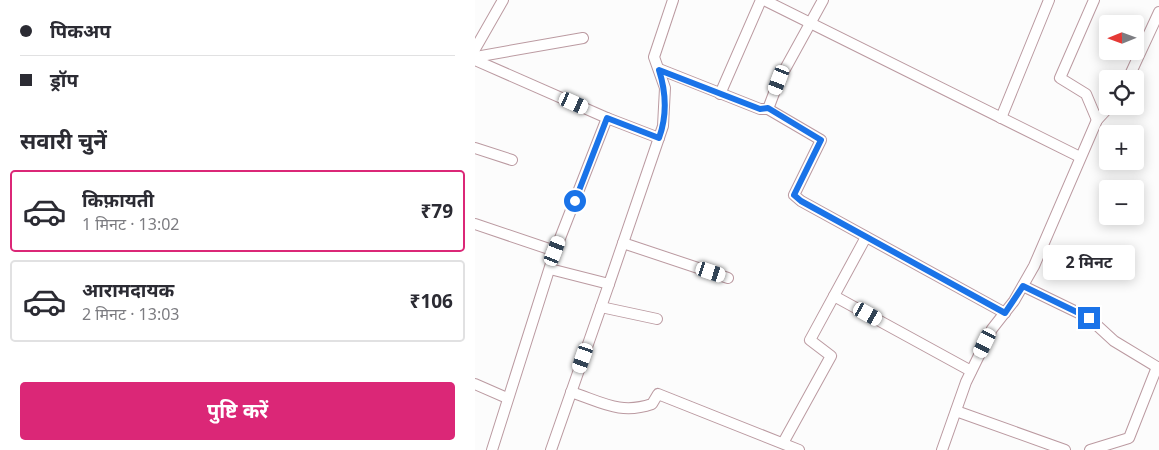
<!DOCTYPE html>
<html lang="hi">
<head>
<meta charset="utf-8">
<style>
	:root { --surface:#fff; --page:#f2f2f3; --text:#2b2b33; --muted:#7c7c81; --line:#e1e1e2; --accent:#db2777 }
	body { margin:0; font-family:"Noto Sans","Noto Sans Devanagari",sans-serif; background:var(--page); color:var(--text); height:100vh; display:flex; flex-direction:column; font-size:19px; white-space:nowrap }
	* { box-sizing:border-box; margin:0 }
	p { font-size:16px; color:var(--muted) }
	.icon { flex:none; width:28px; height:28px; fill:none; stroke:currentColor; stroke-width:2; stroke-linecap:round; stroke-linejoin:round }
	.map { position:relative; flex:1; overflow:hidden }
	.details { display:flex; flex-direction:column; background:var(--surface); width:475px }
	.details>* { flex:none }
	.guide { display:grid; align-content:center; height:110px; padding:0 20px; background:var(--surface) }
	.needle { width:32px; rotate:269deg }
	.fabs { position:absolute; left:624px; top:15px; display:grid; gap:10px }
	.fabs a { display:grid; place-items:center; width:45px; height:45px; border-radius:5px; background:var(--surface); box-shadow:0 2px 12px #0003; font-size:25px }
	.end { position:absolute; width:22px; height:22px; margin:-11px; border:6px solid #1a73e8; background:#fff; box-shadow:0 0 0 2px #fff }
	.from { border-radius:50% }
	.bubble { position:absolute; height:35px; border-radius:5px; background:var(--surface); box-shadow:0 2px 12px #0003; font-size:16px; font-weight:700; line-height:35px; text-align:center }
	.car { position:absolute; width:15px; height:30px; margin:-15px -8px; border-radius:6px; box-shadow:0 0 4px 1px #0007; background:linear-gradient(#fff 24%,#345 0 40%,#fff 0 76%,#345 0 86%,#fff 0) }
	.guide b { display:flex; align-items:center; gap:18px; height:48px; font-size:19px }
	.guide b+b { border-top:1px solid var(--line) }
	.guide i { width:12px; height:12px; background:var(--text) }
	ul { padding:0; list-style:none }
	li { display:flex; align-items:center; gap:15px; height:82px; margin:0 10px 8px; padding:0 10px; border:2px solid var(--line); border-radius:5px }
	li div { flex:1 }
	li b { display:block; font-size:19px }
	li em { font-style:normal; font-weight:700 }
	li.on { border-color:var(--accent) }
	li>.icon { width:45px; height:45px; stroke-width:1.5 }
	h2 { padding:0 20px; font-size:22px; line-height:60px }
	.primary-button { display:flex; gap:10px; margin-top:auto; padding:10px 20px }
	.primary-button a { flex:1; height:58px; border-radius:5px; background:var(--accent); color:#fff; font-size:20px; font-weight:700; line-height:58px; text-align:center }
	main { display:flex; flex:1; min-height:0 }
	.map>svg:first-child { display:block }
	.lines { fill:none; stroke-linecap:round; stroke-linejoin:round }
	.minor-casing { stroke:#bb9aa1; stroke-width:12 }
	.minor { stroke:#fff; stroke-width:10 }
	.route { stroke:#1a73e8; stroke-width:6 }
</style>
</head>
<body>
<main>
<section class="details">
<div class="guide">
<b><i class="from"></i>पिकअप</b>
<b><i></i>ड्रॉप</b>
</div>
<h2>सवारी चुनें</h2>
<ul>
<li class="on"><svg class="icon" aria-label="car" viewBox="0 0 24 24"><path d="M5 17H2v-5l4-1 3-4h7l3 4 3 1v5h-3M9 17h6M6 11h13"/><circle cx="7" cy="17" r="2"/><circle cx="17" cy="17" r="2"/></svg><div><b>किफ़ायती</b><p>1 मिनट · 13:02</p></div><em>₹79</em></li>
<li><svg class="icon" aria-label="car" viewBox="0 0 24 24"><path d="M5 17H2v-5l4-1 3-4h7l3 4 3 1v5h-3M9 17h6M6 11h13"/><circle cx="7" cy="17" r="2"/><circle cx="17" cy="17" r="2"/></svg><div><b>आरामदायक</b><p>2 मिनट · 13:03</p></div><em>₹106</em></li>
</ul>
<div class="primary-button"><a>पुष्टि करें</a></div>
</section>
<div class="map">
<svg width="684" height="450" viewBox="0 0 684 450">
	<rect width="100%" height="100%" fill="#fcfcfc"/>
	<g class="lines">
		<defs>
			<g id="minor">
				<path d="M289,0l316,157"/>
				<path d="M619,0l-34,78 26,16 11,26"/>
				<path d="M0,49l28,-49"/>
				<path d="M0,57l108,-19"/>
				<path d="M0,60l132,58"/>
				<path d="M184,69l101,40h8l53,31 -27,55 7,6 204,112"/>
				<path d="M653,79l31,-67"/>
				<path d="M245,94l41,-94"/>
				<path d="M293,109l11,-29 44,-80"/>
				<path d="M526,118l48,-118"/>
				<path d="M0,148l37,12"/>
				<path d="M0,224l80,27 -63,199"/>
				<path d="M148,243l105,35"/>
				<path d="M80,251l52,-133 52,20"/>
				<path d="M75,269l59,15 54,-158 2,-38 -11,-31 19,-57"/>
				<path d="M548,286l66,32 25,23 43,26"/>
				<path d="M359,296l137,75"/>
				<path d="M126,307l56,12"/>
				<path d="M0,384l32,14"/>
				<path d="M96,392c31,10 49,23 81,12l6,-10 141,56"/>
				<path d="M481,411l109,39"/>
				<path d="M308,443l48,-87 -21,-16 56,-103"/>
				<path d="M76,450l58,-166"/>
				<path d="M467,450l24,-68 26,-53 22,-28 20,-35 63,-146 13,-14"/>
				<path d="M615,450l39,-12 28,-71 2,1"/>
			</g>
		</defs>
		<use href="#minor" class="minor-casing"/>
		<use href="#minor" class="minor"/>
	</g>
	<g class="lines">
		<path class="route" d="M100,201l32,-83 52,20c8,-22 7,-46 0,-68l101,39 8,-1 53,32 -27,55 7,6 204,112 18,-27 66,32"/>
	</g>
</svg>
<div class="fabs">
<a><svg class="needle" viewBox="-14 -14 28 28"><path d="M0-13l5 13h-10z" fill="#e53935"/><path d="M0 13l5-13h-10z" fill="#7c7c81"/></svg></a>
<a><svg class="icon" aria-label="locate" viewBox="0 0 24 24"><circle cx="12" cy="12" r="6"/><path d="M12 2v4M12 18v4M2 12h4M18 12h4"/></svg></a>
<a>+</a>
<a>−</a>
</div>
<i class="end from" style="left:100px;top:201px"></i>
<i class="end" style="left:614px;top:318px"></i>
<div class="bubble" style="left:568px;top:245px;width:92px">2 मिनट</div>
<i class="car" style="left:304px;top:80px;rotate:201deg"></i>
<i class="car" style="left:99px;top:103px;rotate:114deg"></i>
<i class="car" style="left:80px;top:251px;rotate:21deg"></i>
<i class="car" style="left:236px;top:272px;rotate:108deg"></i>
<i class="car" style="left:393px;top:314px;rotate:119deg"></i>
<i class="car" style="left:510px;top:343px;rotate:206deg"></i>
<i class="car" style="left:108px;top:358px;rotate:199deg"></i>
</div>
</main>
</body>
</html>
